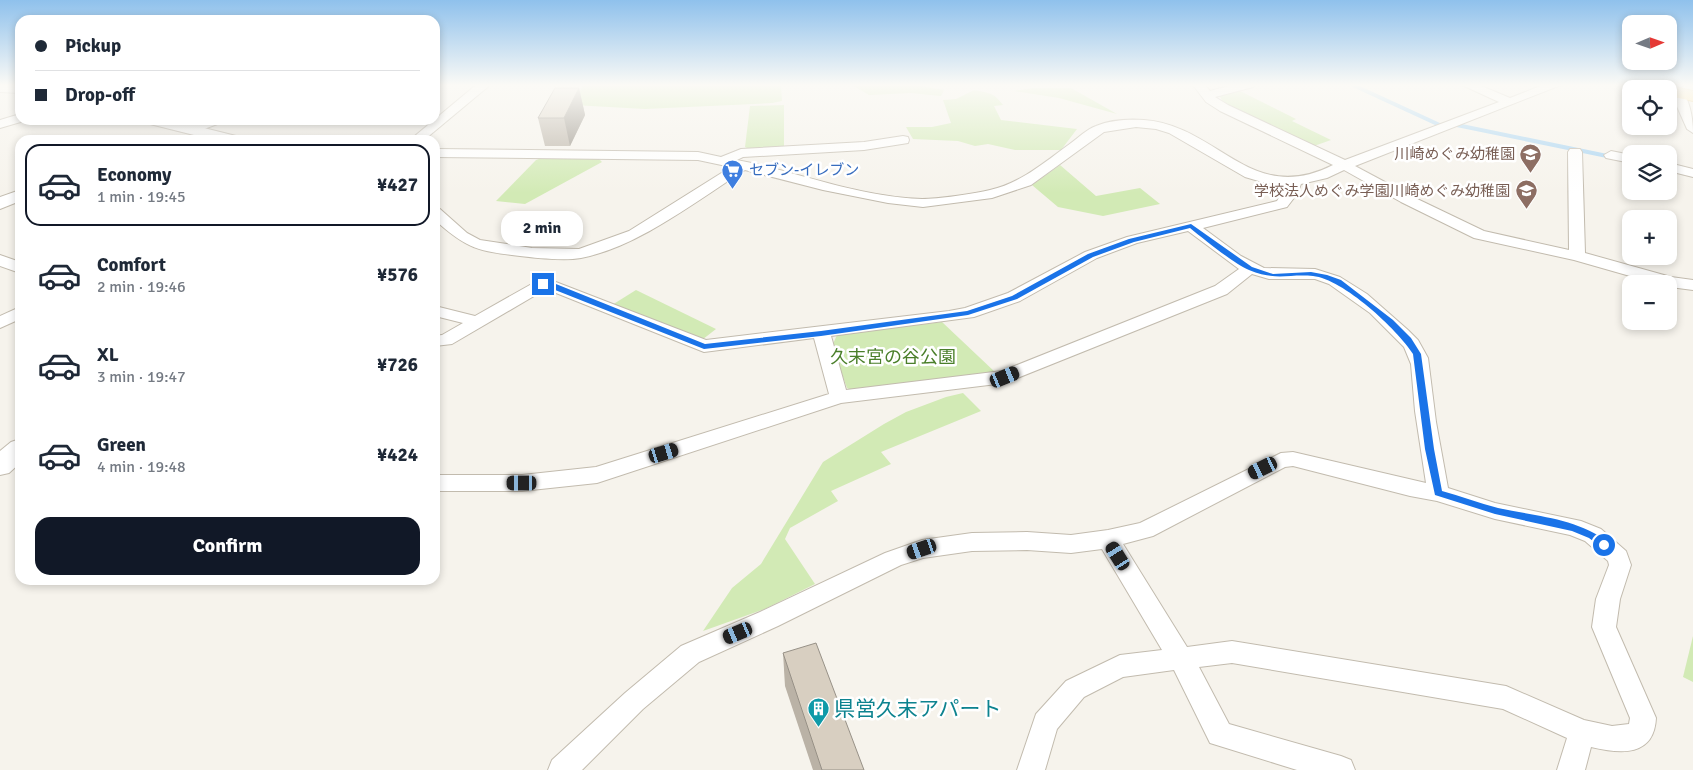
<!DOCTYPE html>
<html lang="en">
<head>
<meta charset="utf-8">
<style>
	:root { --surface:#fff; --page:#f6f6f7; --text:#1f2937; --muted:#747a83; --line:#e0e1e3; --accent:#111827 }
	body { margin:0; font-family:Signika,"Noto Sans JP",sans-serif; background:var(--page); color:var(--text); height:100vh; display:flex; flex-direction:column; font-size:19px; white-space:nowrap }
	* { box-sizing:border-box; margin:0 }
	p { font-size:16px; color:var(--muted) }
	.icon { flex:none; width:28px; height:28px; fill:none; stroke:currentColor; stroke-width:2; stroke-linecap:round; stroke-linejoin:round }
	.map { position:relative; flex:1; overflow:hidden }
	.details { position:absolute; left:15px; top:135px; width:425px; height:450px; display:flex; flex-direction:column; background:var(--surface); border-radius:15px; box-shadow:0 2px 8px #0003 }
	.details>* { flex:none }
	.hud { position:absolute; left:15px; top:15px; width:425px; height:110px; border-radius:15px; box-shadow:0 2px 8px #0003; display:grid; align-content:center; height:110px; padding:0 20px; background:var(--surface) }
	.needle { width:32px; rotate:88deg }
	.fabs { position:absolute; left:1622px; top:15px; display:grid; gap:10px }
	.fabs a { display:grid; place-items:center; width:55px; height:55px; border-radius:10px; background:var(--surface); box-shadow:0 2px 8px #0003; font-size:25px }
	.end { position:absolute; width:22px; height:22px; margin:-11px; border:6px solid #1a73e8; background:#fff; box-shadow:0 0 0 2px #fff }
	.from { border-radius:50% }
	.bubble { position:absolute; height:35px; border-radius:15px; background:var(--surface); box-shadow:0 2px 8px #0003; font-size:16px; font-weight:800; line-height:35px; text-align:center }
	.car { position:absolute; width:15px; height:30px; margin:-15px -8px; border-radius:6px; box-shadow:0 0 4px 1px #0007; background:linear-gradient(#222 24%,#8ab4d8 0 40%,#222 0 76%,#8ab4d8 0 86%,#222 0) }
	.hud b { display:flex; align-items:center; gap:18px; height:48px; font-size:19px }
	.hud b+b { border-top:1px solid var(--line) }
	.hud i { width:12px; height:12px; background:var(--text) }
	ul { padding:9px 0 0; list-style:none }
	li { display:flex; align-items:center; gap:15px; height:82px; margin:0 10px 8px; padding:0 10px; border:2px solid transparent; border-radius:15px }
	li div { flex:1 }
	li b { display:block; font-size:19px }
	li em { font-style:normal; font-weight:800 }
	li.active { border-color:var(--accent) }
	li>.icon { width:45px; height:45px; stroke-width:1.5 }
	.primary-button { display:flex; gap:10px; margin-top:auto; padding:10px 20px }
	.primary-button a { flex:1; height:58px; border-radius:15px; background:var(--accent); color:#fff; font-size:20px; font-weight:800; line-height:58px; text-align:center }
	.map>svg:first-child { display:block }
	.green { fill:#d2eab5 }
	.lines { fill:none; stroke-linecap:round; stroke-linejoin:round }
	.stream { stroke:#a9d4f2; stroke-width:4 }
	.minor-casing { stroke:#c2bbae; stroke-width:2 }
	.tertiary-casing { stroke:#c2bbae; stroke-width:2 }
	.primary-casing { stroke:#e6c16a; stroke-width:2 }
	.minor { fill:#fff; fill-rule:evenodd }
	.tertiary { fill:#fff; fill-rule:evenodd }
	.primary { fill:#ffe39c; fill-rule:evenodd }
	.wall { fill:#bab2a6 }
	.shaded-wall { fill:#979187 }
	.building { fill:#d8cfc1; stroke:#979187 }
	.route { fill:#1a73e8 }
	.labels { text-anchor:middle; dominant-baseline:central; stroke-width:5; stroke-linejoin:round; paint-order:stroke }
	.far-education-label { font-size:15px; fill:#785e54; stroke:#fff; text-anchor:end }
	.far-shop-label { font-size:15px; fill:#366cbe; stroke:#fff; text-anchor:start }
	.park-label { font-size:18px; fill:#4a7f2a; stroke:#fff }
	.near-culture-label { font-size:21px; fill:#0d838f; stroke:#fff; text-anchor:start }
</style>
</head>
<body>
<div class="map">
<svg width="1693" height="770" viewBox="0 0 1693 770">
	<rect width="100%" height="100%" fill="#f6f3ec"/>
	<g class="green">
		<path d="M583,85h198l1,16 -10,2 -127,6 -72,-4z"/>
		<path d="M852,85h63l29,5 -3,6 -30,-3 -42,2z"/>
		<path d="M1033,88h38l46,26 -58,-16 -45,-7z"/>
		<path d="M974,90c15,3 19,2 29,15l-9,1 7,14 76,9 -16,21h-46l-27,-6 -13,2 -17,-5 -45,-2 -7,-12h26l19,-4 -8,-23 13,-1z"/>
		<path d="M1240,91l56,28 -4,2 39,19 -17,6 -90,-42 -5,-9z"/>
		<path d="M784,105v42l-35,2 -4,-2 5,-41z"/>
		<path d="M542,158l57,1 3,3 -77,42 -29,-3 40,-41z"/>
		<path d="M1060,165l36,31 44,-8 20,16 -57,12 -45,-9 -26,-22z"/>
		<path d="M636,290l80,39 -18,14 -86,-38z"/>
		<path d="M942,322l54,51 -141,19 -8,-4 -15,-42 5,-11z"/>
		<path d="M963,393l18,18 -100,41 10,12 -60,27 7,10 -48,27 -5,11 30,45 -50,25 -62,22 29,-43 29,-24 62,-102 61,-38 22,-12 40,-15z"/>
		<path d="M1693,636v46l-10,-5z"/>
	</g>
	<g class="lines">
		<g class="stream">
			<path d="M1353,85l91,42"/>
			<path d="M1452,124l160,33"/>
		</g>
		<defs>
			<g id="minor">
				<path d="M476,85h14l-66,55h-14z"/>
				<path d="M1193,85h12l5,6 22,-6h23l-2,2 -38,10 13,8 117,55 154,-58 -37,-17h17l31,13 33,-13h18l-206,81 56,30 73,35 85,19 -1,-98 2,-3h10l2,3 3,101 86,24 22,3v10l-23,-3 -1,-3h-11l-84,-24 -100,-22 -73,-36 -57,-32 -17,8 -26,6 -4,10 -10,13 -84,21 38,28 23,12 51,1 25,8 27,17 41,36 10,10 10,18 8,64 12,66 47,15 86,18 20,8 25,22 5,14 -11,34 -4,28 40,91c-2,39 -35,36 -65,29l-6,23h-28l10,-32 -64,-29 -271,-46 -33,4 30,57 112,32 10,4 4,10h-58l-87,-27 -36,-73 -51,7 -39,20 -27,32 -12,41h-28l19,-56 30,-33 54,-26 42,-5 -60,-101 -31,4 -44,-3 -55,1 -49,7 -22,7 -123,61 -79,36 -56,47 -61,61h-34l4,-10 73,-67 56,-47 79,-34 125,-59 37,-13 50,-7 55,-1 44,3 37,-5 32,-7 141,-70 12,-1 133,31 -11,-72 -4,-47 -7,-17 -34,-34 -41,-29 -14,-5h-46l-17,-5 -25,20 -222,89 -164,20 -244,80 -75,8h-87v-16h87l74,-8 233,-73 -15,-56 -110,14 -158,-63 -94,55 -17,2v-10l7,-1 21,-12 -28,-7v-10l40,10 62,-35 11,-2 158,61 243,-29 16,-3 43,-15 77,-41 42,-15 150,-36 9,-16 -24,-3 -17,-5 -76,-44 -13,-4 -20,-2 -32,5 -73,53 -39,13 -69,9 -35,-4 -65,-13 -78,-20c-49,31 -107,77 -164,88 -17,3 -44,0 -61,-2 -42,-5 -53,-7 -85,-36v-12l5,1 27,24 13,7 52,8 47,1 50,-18 102,-64 -33,-7 -263,-3v-8l263,3 23,5 20,-8 123,-7 39,-6 5,1 1,3 -1,3 -44,7 -121,7 -6,3c61,12 122,37 185,39 15,0 52,-5 68,-9 31,-7 55,-28 81,-47 7,-5 16,-14 25,-17 14,-6 33,-7 48,-6 74,5 106,87 189,45l-113,-54 -14,-9zM1188,231l51,38 -24,17 -213,85 -156,19 -15,-54 143,-19 46,-16 77,-43 40,-15zM1293,466l117,30 27,5 58,18 75,16 15,6 23,20 1,4 -13,34 -4,28 38,91 -1,6 -17,2 -28,-6 -78,-34 -274,-45 -45,6 -64,-103 30,-8 132,-69z"/>
				<path d="M1677,89c13,4 16,32 16,44l-6,-4 -16,-36z"/>
				<path d="M20,114v6l4,1 -24,7v-8z"/>
				<path d="M205,120h17l-2,3 -29,11 -6,-4 1,-3z"/>
				<path d="M1611,151l20,4v8l-25,-5 -2,-3z"/>
				<path d="M1669,163l24,6v8l-24,-6z"/>
				<path d="M0,255l20,7v11l-20,-7z"/>
				<path d="M20,307v12l-20,9v-12z"/>
			</g>
			<g id="tertiary">
				<path d="M0,85h20v8l-20,-1z"/>
				<path d="M144,120h28l68,17 2,3h-28l-68,-17z"/>
				<path d="M20,190v11l-20,8v-12z"/>
				<path d="M20,439v24l-11,10 -9,2v-24l11,-9z"/>
			</g>
			<path id="primary" d="M1632,85l37,1 24,5v10l-24,-5v-7h-35z"/>
		</defs>
		<use href="#minor" class="minor-casing"/>
		<use href="#tertiary" class="tertiary-casing"/>
		<use href="#primary" class="primary-casing"/>
		<use href="#minor" class="minor"/>
		<use href="#tertiary" class="tertiary"/>
		<use href="#primary" class="primary"/>
	</g>
	<g class="wall">
		<path d="M579,88l6,27 -15,31h-25l-7,-28z"/>
		<path d="M783,653l81,117h-51l-28,-84z"/>
	</g>
	<path class="shaded-wall" d="M579,88l6,27 -15,31 -6,-28z"/>
	<g class="building">
		<path d="M555,88h24l-15,30h-26z"/>
		<path d="M816,643l48,127h-42l-39,-117z"/>
	</g>
	<linearGradient id="sky" x2="0" y2="1"><stop stop-color="#8fc1ec"/><stop offset="0.44" stop-color="#fbfaf6"/><stop offset="1" stop-color="#fbfaf6" stop-opacity="0"/></linearGradient>
	<rect width="1693" height="193" fill="url(#sky)"/>
	<path class="route" d="M1191,224l61,43 21,7 38,-2 16,3 14,5 52,40 18,18 10,16 13,95 8,42c18,5 37,12 56,17 37,8 79,10 110,34v5h-7l-12,-9 -17,-7 -77,-17 -60,-19 -10,-46 -12,-95c-16,-25 -70,-75 -100,-78 -26,-2 -37,5 -64,-6 -16,-7 -44,-30 -59,-42l-56,14 -41,15 -76,42 -49,16 -147,21 -117,13 -164,-65 3,-2h8l154,62 116,-13 146,-20 45,-15 76,-42 41,-15z"/>
	<defs>
		<symbol id="school-pin" viewBox="-11 -11 22 30"><path d="M0 17L-7.5 6A9.5 9.5 0 1 1 7.5 6Z" fill="#8d6e63" stroke="#fff"/><path d="M0-5L7-2L0 1L-7-2ZM-4 1L0 2.5L4 1V4Q0 6-4 4Z" fill="#fff"/></symbol>
		<symbol id="supermarket-pin" viewBox="-11 -11 22 30"><path d="M0 17L-7.5 6A9.5 9.5 0 1 1 7.5 6Z" fill="#3f7fe0" stroke="#fff"/><path d="M-6-5.5h2.5l.6 2H6L4.5 2H-2.5L-4.4-4H-6ZM-1.5 3.2a1.3 1.3 0 1 0 .1 0ZM3 3.2a1.3 1.3 0 1 0 .1 0Z" fill="#fff"/></symbol>
		<symbol id="building-pin" viewBox="-11 -11 22 30"><path d="M0 17L-7.5 6A9.5 9.5 0 1 1 7.5 6Z" fill="#0f9aa8" stroke="#fff"/><path d="M-4-6H4V6H1V3H-1V6H-4ZM-2.5-4.3h1.7v1.8h-1.7ZM.8-4.3h1.7v1.8H.8ZM-2.5-1h1.7V.8h-1.7ZM.8-1h1.7V.8H.8Z" fill="#fff"/></symbol>
	</defs>
	<g fill-rule="evenodd">
		<use href="#school-pin" x="1518" y="142" width="25" height="34"/>
		<use href="#supermarket-pin" x="720" y="158" width="25" height="34"/>
		<use href="#school-pin" x="1514" y="178" width="25" height="34"/>
		<use href="#building-pin" x="806" y="696" width="25" height="34"/>
	</g>
	<g class="labels">
		<g class="far-education-label">
			<text x="1515" y="154">川崎めぐみ幼稚園</text>
			<text x="1510" y="191">学校法人めぐみ学園川崎めぐみ幼稚園</text>
		</g>
		<g class="far-shop-label">
			<text x="749" y="170">セブン-イレブン</text>
		</g>
		<g class="park-label">
			<text x="893" y="357">久末宮の谷公園</text>
		</g>
		<g class="near-culture-label">
			<text x="834" y="709">県営久末アパート</text>
		</g>
	</g>
</svg>
<div class="fabs">
<a><svg class="needle" viewBox="-14 -14 28 28"><path d="M0-13l5 13h-10z" fill="#e53935"/><path d="M0 13l5-13h-10z" fill="#747a83"/></svg></a>
<a><svg class="icon" aria-label="locate" viewBox="0 0 24 24"><circle cx="12" cy="12" r="6"/><path d="M12 2v4M12 18v4M2 12h4M18 12h4"/></svg></a>
<a><svg class="icon" aria-label="layers" viewBox="0 0 24 24"><path d="M12 4l9 5-9 5-9-5zM3 14l9 5 9-5"/></svg></a>
<a>+</a>
<a>−</a>
</div>
<i class="end from" style="left:1604px;top:545px"></i>
<i class="end" style="left:543px;top:284px"></i>
<div class="bubble" style="left:501px;top:211px;width:82px">2 min</div>
<i class="car" style="left:1005px;top:377px;rotate:68deg"></i>
<i class="car" style="left:664px;top:453px;rotate:73deg"></i>
<i class="car" style="left:1263px;top:468px;rotate:244deg"></i>
<i class="car" style="left:522px;top:483px;rotate:270deg"></i>
<i class="car" style="left:922px;top:549px;rotate:251deg"></i>
<i class="car" style="left:1118px;top:556px;rotate:328deg"></i>
<i class="car" style="left:738px;top:633px;rotate:247deg"></i>
<div class="hud">
<b><i class="from"></i>Pickup</b>
<b><i></i>Drop-off</b>
</div>
<section class="details">
<ul>
<li class="active"><svg class="icon" aria-label="car" viewBox="0 0 24 24"><path d="M5 17H2v-5l4-1 3-4h7l3 4 3 1v5h-3M9 17h6M6 11h13"/><circle cx="7" cy="17" r="2"/><circle cx="17" cy="17" r="2"/></svg><div><b>Economy</b><p>1 min · 19:45</p></div><em>¥427</em></li>
<li><svg class="icon" aria-label="car" viewBox="0 0 24 24"><path d="M5 17H2v-5l4-1 3-4h7l3 4 3 1v5h-3M9 17h6M6 11h13"/><circle cx="7" cy="17" r="2"/><circle cx="17" cy="17" r="2"/></svg><div><b>Comfort</b><p>2 min · 19:46</p></div><em>¥576</em></li>
<li><svg class="icon" aria-label="car" viewBox="0 0 24 24"><path d="M5 17H2v-5l4-1 3-4h7l3 4 3 1v5h-3M9 17h6M6 11h13"/><circle cx="7" cy="17" r="2"/><circle cx="17" cy="17" r="2"/></svg><div><b>XL</b><p>3 min · 19:47</p></div><em>¥726</em></li>
<li><svg class="icon" aria-label="car" viewBox="0 0 24 24"><path d="M5 17H2v-5l4-1 3-4h7l3 4 3 1v5h-3M9 17h6M6 11h13"/><circle cx="7" cy="17" r="2"/><circle cx="17" cy="17" r="2"/></svg><div><b>Green</b><p>4 min · 19:48</p></div><em>¥424</em></li>
</ul>
<div class="primary-button"><a>Confirm</a></div>
</section>
</div>
</body>
</html>
